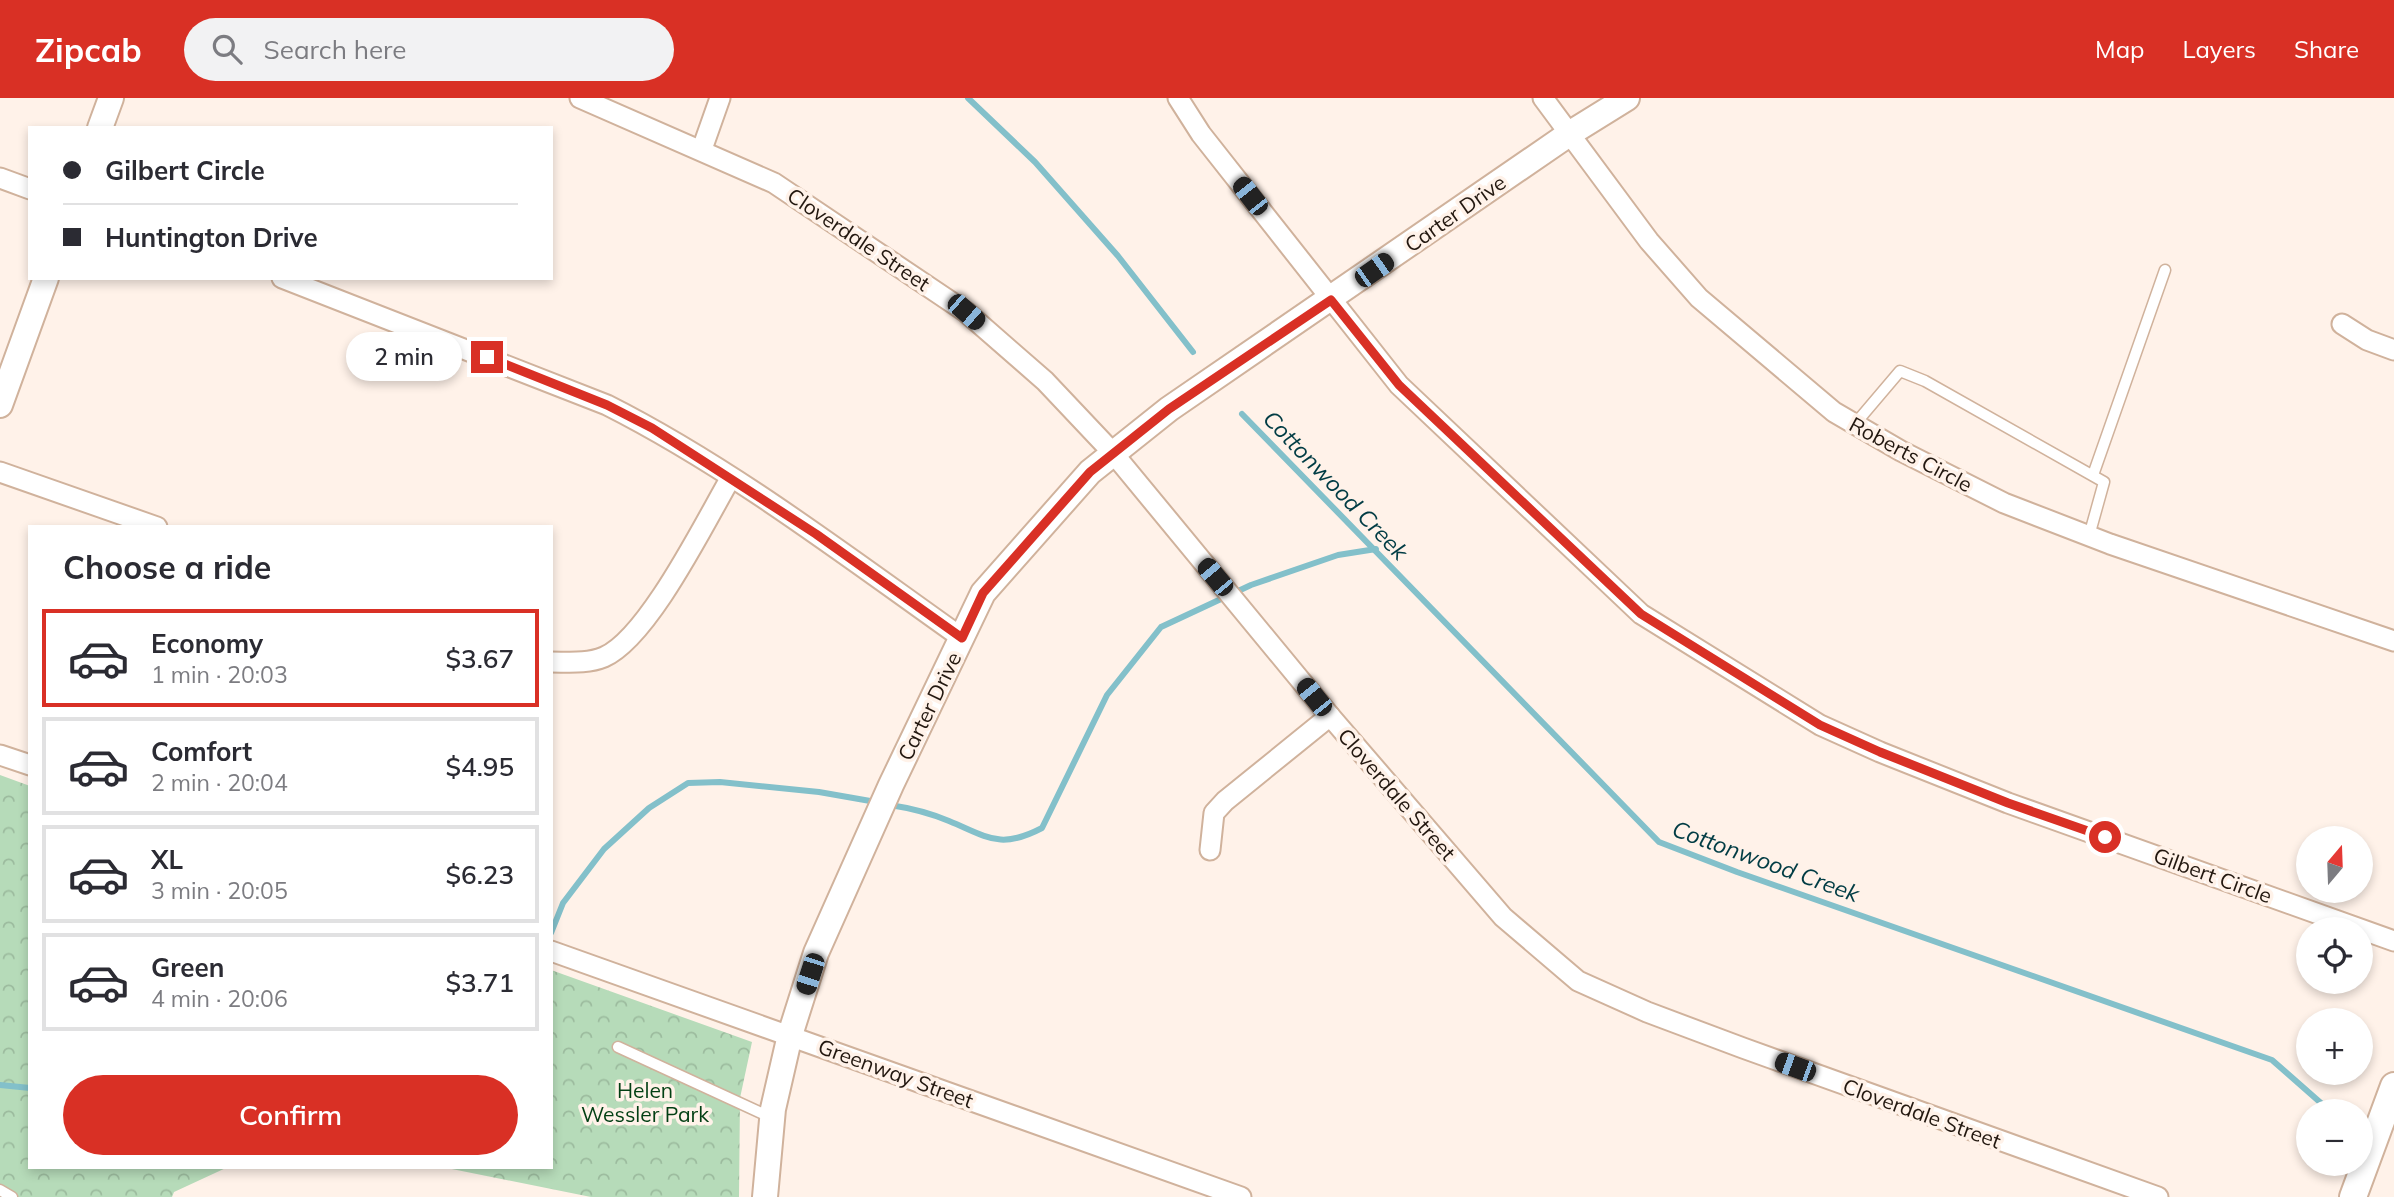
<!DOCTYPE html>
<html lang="en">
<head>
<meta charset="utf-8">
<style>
	:root { --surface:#fff; --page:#f2f2f3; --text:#2b2b33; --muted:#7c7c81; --line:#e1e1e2; --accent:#d93025 }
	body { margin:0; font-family:Mulish,sans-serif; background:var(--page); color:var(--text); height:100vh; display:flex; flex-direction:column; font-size:26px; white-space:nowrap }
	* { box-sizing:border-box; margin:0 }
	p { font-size:23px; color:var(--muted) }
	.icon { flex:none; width:38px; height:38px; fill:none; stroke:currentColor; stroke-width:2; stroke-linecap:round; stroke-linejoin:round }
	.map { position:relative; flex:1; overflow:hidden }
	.sheet { position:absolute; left:28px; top:427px; width:525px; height:644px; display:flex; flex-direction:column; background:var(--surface); border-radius:0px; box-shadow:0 4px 10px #0003 }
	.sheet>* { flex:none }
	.guide { position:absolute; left:28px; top:28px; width:525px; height:154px; border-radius:0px; box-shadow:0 4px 10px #0003; display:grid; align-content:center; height:154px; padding:0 35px; background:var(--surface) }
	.needle { width:46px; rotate:19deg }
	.fabs { position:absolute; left:2296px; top:728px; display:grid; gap:14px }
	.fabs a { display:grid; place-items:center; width:77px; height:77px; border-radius:50%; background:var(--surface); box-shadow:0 4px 10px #0003; font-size:35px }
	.end { position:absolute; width:32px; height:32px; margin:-16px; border:9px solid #d93025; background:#fff; box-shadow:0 0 0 4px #fff }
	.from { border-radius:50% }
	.bubble { position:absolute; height:49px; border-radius:24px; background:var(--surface); box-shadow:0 4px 10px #0003; font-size:23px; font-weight:600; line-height:49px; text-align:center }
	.car { position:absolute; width:21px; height:42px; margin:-21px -10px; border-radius:9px; box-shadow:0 0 5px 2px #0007; background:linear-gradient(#222 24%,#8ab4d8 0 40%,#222 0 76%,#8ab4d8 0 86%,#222 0) }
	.guide b { display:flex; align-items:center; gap:24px; height:66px; font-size:26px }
	.guide b+b { border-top:2px solid var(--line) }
	.guide i { width:18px; height:18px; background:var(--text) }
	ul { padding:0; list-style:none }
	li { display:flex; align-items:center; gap:21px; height:98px; margin:0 14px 10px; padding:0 21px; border:4px solid var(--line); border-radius:0px }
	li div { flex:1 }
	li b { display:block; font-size:26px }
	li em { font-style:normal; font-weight:600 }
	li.on { border-color:var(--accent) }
	li>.icon { width:63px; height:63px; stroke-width:1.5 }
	h2 { padding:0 35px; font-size:32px; line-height:84px }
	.cta { display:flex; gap:14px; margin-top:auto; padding:14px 35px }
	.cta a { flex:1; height:80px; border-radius:42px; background:var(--accent); color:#fff; font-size:28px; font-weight:600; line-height:80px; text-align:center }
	header { display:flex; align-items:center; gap:42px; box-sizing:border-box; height:98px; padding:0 35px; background:var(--accent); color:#fff }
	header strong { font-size:33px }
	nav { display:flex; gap:38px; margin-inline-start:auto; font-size:24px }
	.search { width:490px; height:63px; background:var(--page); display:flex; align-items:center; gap:18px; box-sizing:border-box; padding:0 24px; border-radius:38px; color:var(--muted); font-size:26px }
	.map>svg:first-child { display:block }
	.park { fill:url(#park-crowns) }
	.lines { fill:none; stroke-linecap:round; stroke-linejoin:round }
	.stream { stroke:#83c0ca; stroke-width:6 }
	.service-casing { stroke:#d0b29c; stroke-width:13 }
	.minor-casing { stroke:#d0b29c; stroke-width:23 }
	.tertiary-casing { stroke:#d0b29c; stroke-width:28 }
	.secondary-casing { stroke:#d0b29c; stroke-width:30 }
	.service { stroke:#fff; stroke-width:10 }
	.minor { stroke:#fff; stroke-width:19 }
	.tertiary { stroke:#fff; stroke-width:24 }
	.secondary { stroke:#fff; stroke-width:26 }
	.route { stroke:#d93025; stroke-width:9 }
	.labels { text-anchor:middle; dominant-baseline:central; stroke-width:7; stroke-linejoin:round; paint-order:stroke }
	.street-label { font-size:21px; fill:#22170f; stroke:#fff2e9 }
	.park-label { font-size:21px; fill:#023f13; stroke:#fff2e9 }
	.water-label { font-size:23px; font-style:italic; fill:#013c44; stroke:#fff2e9 }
</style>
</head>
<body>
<header>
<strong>Zipcab</strong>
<div class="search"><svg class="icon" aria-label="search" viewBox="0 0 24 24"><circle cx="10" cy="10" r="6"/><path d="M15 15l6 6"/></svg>Search here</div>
<nav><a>Map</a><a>Layers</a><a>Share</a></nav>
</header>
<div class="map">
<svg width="2394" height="1099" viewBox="0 0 2394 1099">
	<defs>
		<pattern id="park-crowns" width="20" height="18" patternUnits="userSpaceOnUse" patternTransform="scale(1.75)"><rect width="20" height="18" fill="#b6dbb9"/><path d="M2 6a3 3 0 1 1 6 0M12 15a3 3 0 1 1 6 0" fill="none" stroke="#9cbb9e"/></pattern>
	</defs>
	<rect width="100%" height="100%" fill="#fff2e9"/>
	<g class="park">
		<path d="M0,677l30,11v381h198l-54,25 -2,5h-172z"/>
		<path d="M551,872l201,72 -12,56 -1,99h-148l-149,-30h109z"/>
	</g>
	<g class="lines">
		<g class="stream">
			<path d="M968,0l67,64 83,94 75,96"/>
			<path d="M1242,316l417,428 78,30 535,188 58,51"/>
			<path d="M890,707c20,3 40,8 59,16 39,16 51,29 93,7l65,-133 54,-68 90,-42 87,-30 38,-6"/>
			<path d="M551,835l12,-30 41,-54 45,-41 39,-25 32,-1 99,10 57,10"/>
			<path d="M0,987l30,3"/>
		</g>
		<defs>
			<g id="service">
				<path d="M1855,326l45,-53 25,10 179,101 -15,54"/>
				<path d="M2093,377l72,-205"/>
				<path d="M618,949l152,70"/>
				<path d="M0,1092l12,7"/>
			</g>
			<g id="minor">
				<path d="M580,0l194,85 192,129 79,69 68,72 217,263 173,201 75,64 69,31 96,36 415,149"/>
				<path d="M1178,0l23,36 198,251 242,229 179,111 60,27 128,51 386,138"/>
				<path d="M1543,0l106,143 50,57 135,114 67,39 103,52 106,41 284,97"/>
				<path d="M702,51l18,-51"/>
				<path d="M0,80l30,11"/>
				<path d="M282,180l325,127c123,62 242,153 355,233"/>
				<path d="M2342,226l25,16 27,10"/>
				<path d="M0,374l157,55"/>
				<path d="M551,564c18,0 36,2 53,-5 44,-19 101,-135 126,-178"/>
				<path d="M0,657l30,10"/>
				<path d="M1210,752l4,-37 11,-12 105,-85"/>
				<path d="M551,853l690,246"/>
			</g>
			<g id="tertiary">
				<path d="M100,30l11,-30"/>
				<path d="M0,307l46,-127"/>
				<path d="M765,1099l8,-88 17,-74 26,-82 75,-168 92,-192 107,-121 79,-63 400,-275 58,-36"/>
			</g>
			<path id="secondary" d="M2353,1099l41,-111"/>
		</defs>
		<use href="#service" class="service-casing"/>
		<use href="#minor" class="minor-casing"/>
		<use href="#tertiary" class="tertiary-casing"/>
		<use href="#secondary" class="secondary-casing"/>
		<use href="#service" class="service"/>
		<use href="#minor" class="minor"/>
		<use href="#tertiary" class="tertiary"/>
		<use href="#secondary" class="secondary"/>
	</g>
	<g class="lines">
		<path class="route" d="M487,259l120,48 45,23 164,106 146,104 21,-45 107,-121 79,-63 162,-109 68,85 242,229 179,111 60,27 128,51 97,34"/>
	</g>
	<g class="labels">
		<g class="street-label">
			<text transform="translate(1455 115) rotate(-35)">Carter Drive</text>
			<text transform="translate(859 141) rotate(34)">Cloverdale Street</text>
			<text transform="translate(1911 356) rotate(28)">Roberts Circle</text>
			<text transform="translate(929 608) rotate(-64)">Carter Drive</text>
			<text transform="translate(1397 696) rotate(49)">Cloverdale Street</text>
			<text transform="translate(2213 777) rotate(20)">Gilbert Circle</text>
			<text transform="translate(896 975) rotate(20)">Greenway Street</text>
			<text transform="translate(1922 1015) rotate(20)">Cloverdale Street</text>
		</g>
		<g class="park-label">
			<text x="645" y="992">Helen<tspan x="645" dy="24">Wessler Park</tspan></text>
		</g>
		<g class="water-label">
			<text transform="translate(1336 387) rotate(46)">Cottonwood Creek</text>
			<text transform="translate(1766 763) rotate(20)">Cottonwood Creek</text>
		</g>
	</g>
</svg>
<div class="fabs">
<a><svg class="needle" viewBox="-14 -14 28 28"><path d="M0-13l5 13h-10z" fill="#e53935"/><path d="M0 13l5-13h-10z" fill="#7c7c81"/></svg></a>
<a><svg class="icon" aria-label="locate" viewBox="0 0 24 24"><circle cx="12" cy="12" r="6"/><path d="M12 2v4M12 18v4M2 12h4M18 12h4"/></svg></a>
<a>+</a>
<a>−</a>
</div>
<i class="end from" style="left:2105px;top:739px"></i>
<i class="end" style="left:487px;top:259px"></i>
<div class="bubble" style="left:346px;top:234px;width:116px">2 min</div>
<i class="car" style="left:1250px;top:98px;rotate:322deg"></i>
<i class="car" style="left:1374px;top:172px;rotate:55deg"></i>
<i class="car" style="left:966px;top:214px;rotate:131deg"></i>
<i class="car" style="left:1215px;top:479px;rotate:320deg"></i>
<i class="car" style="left:1314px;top:599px;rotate:321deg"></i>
<i class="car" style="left:810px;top:876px;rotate:198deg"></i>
<i class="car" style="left:1795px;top:969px;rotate:290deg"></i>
<div class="guide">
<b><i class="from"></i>Gilbert Circle</b>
<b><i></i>Huntington Drive</b>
</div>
<section class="sheet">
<h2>Choose a ride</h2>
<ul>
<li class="on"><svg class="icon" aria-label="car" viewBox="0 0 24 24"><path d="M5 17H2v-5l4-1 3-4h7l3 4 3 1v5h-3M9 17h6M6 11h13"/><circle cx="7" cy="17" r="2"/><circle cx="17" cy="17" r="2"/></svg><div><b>Economy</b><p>1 min · 20:03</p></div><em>$3.67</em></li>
<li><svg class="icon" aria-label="car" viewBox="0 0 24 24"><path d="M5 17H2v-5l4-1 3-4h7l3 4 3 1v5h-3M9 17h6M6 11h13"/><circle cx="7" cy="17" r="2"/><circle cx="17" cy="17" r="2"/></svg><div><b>Comfort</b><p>2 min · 20:04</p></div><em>$4.95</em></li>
<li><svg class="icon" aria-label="car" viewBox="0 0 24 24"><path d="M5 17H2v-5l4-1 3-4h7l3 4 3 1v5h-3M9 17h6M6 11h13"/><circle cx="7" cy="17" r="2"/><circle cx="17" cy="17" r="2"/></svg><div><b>XL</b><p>3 min · 20:05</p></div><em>$6.23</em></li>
<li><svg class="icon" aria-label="car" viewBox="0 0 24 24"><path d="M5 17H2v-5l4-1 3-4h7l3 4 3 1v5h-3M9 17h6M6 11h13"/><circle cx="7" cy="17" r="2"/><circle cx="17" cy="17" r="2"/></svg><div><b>Green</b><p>4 min · 20:06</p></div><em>$3.71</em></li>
</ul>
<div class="cta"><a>Confirm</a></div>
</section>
</div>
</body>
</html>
